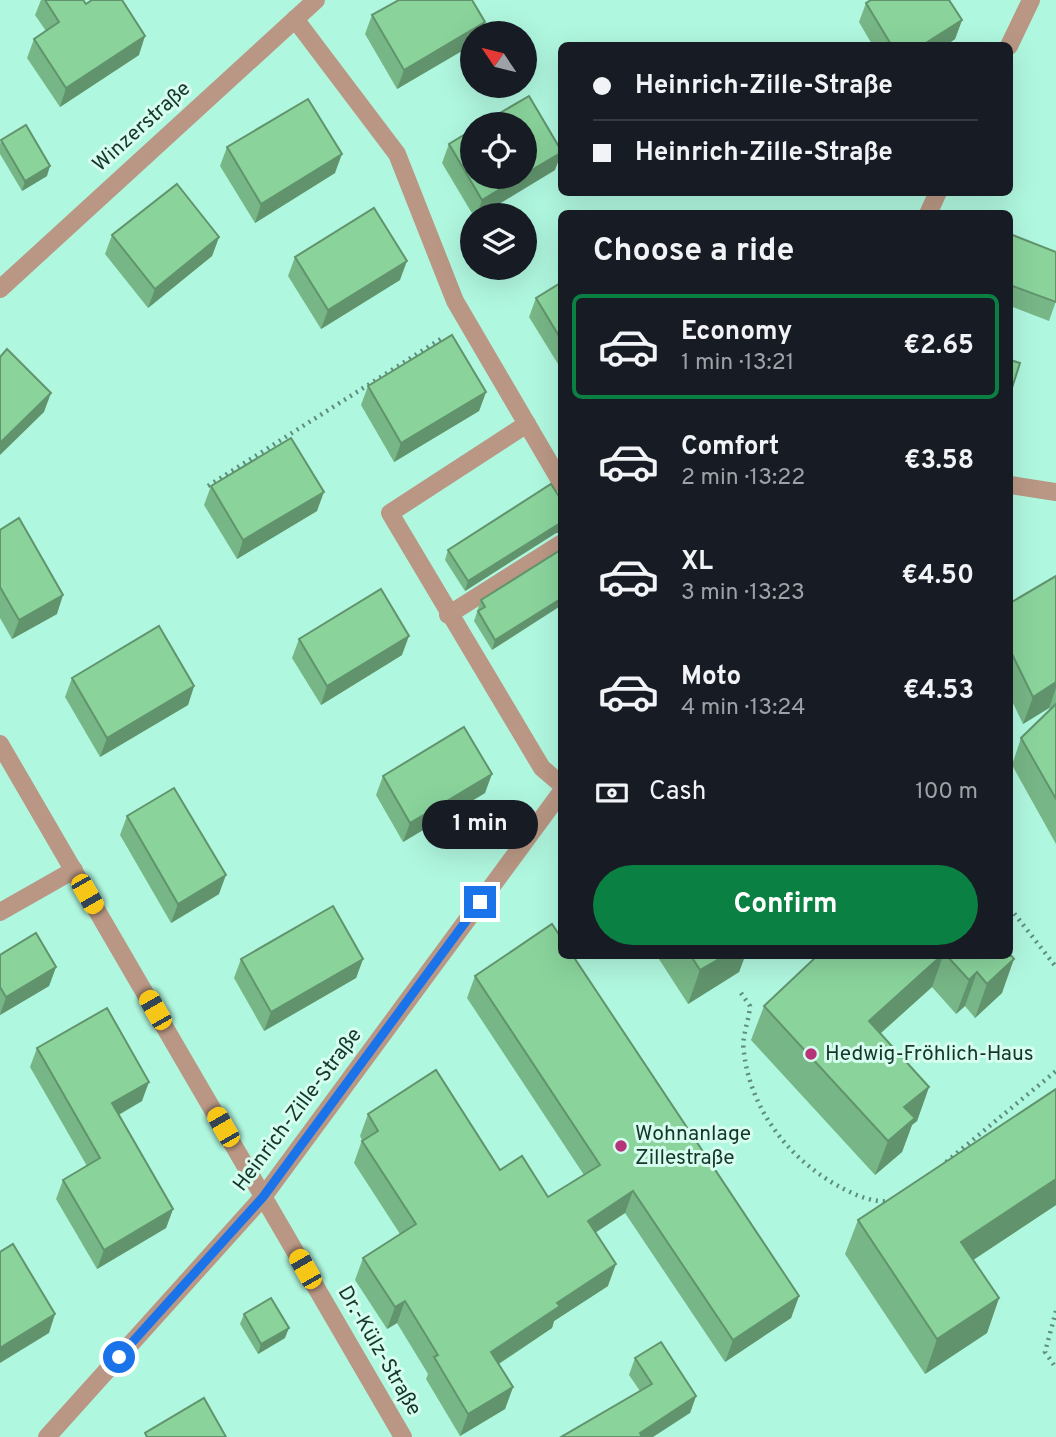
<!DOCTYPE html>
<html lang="en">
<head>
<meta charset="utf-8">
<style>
	:root { --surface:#171b24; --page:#20242c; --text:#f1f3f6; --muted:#9ea1a6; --line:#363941; --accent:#0b8043 }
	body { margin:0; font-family:Overpass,sans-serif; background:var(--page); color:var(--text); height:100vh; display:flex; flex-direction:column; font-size:26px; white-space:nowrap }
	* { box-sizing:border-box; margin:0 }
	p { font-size:23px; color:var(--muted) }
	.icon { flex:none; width:38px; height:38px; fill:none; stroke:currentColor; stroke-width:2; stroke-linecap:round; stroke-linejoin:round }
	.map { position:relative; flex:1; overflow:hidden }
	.side { position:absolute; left:558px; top:210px; width:455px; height:749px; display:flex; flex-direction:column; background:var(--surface); border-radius:10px; box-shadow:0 7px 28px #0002 }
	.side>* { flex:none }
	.guide { position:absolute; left:558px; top:42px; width:455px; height:154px; border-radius:10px; box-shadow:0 7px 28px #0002; display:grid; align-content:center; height:154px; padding:0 35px; background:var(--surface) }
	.needle { width:46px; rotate:305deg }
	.fabs { position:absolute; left:460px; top:21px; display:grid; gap:14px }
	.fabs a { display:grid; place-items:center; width:77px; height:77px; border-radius:50%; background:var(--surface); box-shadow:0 7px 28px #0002; font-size:35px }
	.end { position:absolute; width:32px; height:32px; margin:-16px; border:9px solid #1a73e8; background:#fff; box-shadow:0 0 0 4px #fff }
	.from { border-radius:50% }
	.bubble { position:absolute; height:49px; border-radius:24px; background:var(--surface); box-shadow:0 7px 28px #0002; font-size:23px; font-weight:700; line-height:49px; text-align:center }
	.car { position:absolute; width:21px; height:42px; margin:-21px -10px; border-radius:9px; box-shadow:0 0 5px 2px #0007; background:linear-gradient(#f5c518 24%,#345 0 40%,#f5c518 0 76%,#345 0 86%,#f5c518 0) }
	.guide b { display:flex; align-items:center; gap:24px; height:66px; font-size:26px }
	.guide b+b { border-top:2px solid var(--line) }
	.guide i { width:18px; height:18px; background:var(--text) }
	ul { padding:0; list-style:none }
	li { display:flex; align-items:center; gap:21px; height:105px; margin:0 14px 10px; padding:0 21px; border:4px solid transparent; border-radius:10px }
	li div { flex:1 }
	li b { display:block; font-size:26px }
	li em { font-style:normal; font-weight:700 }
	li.on { border-color:var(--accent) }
	li>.icon { width:63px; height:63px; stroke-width:1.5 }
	h2 { padding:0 35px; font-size:32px; line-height:84px }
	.pay { display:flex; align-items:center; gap:18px; height:77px; padding:0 35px; font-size:26px }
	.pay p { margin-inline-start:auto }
	.action { display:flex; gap:14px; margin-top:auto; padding:14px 35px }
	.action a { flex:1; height:80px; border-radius:42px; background:var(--accent); color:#fff; font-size:28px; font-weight:700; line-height:80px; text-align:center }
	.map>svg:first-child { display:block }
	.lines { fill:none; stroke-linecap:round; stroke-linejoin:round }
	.path { stroke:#5d8d7e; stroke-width:4.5; stroke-dasharray:2 5; stroke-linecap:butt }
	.service { stroke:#b99784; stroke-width:18 }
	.minor { stroke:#b99784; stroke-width:18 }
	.wall { fill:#77b686 }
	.shaded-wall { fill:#61946d }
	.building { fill:#8ad49c; stroke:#61946d; stroke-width:2 }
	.route { stroke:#1a73e8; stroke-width:9 }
	.poi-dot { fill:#b7347b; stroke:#d5feef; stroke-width:2.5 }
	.labels { text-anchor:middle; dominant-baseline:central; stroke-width:6; stroke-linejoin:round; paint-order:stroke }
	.street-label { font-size:21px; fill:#18352c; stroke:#d5feef }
	.poi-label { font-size:21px; fill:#18352c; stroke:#d5feef; text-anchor:start }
</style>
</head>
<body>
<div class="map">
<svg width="1056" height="1437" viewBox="0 0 1056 1437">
	<rect width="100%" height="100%" fill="#b0f7df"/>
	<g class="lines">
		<g class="path">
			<path d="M208,486l236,-149"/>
			<path d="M1010,908l46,59"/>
			<path d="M741,993l9,13c-1,16 -9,31 -6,47 7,58 46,107 96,134 15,8 33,16 51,14"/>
			<path d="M946,1162l110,-91"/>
			<path d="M1056,1311l-11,41 11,16"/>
		</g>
		<g class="service">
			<path d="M295,19l102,135 58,147 107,183"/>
			<path d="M527,424l-137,89 152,255 20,17"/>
			<path d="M1010,485l46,7"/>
			<path d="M448,615l114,-72"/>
		</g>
		<g class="minor">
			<path d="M1009,46l22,-46"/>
			<path d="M928,214l10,-22"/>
			<path d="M0,289l316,-289"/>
			<path d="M0,744l403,693"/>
			<path d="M0,912l74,-42"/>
			<path d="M47,1437l216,-240 299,-406"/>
		</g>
	</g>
	<g class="wall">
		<path d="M41,0h42l3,4 53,51 -79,52 -33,-49 7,-19 12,-8 -11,-16z"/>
		<path d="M866,3l96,17 -7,19 -10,7h-72l-14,-24z"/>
		<path d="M372,15l100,18v12l-75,44 -32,-55z"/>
		<path d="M1,140l46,36 -25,15 -22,-37v-10z"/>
		<path d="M449,144l106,26 -74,45h-8l-31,-52z"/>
		<path d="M227,147l108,26 -80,50 -35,-57z"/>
		<path d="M1010,234l46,67 -7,20 -39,-15z"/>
		<path d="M112,235l107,2 -7,19 -64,52 -43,-54z"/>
		<path d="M295,257l105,23 -79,49 -33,-53z"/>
		<path d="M562,282v79l-4,3 -29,-47 7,-19z"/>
		<path d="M368,386l118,6 -7,19 -85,51 -33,-57z"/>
		<path d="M211,486l106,25 -80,48 -33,-54z"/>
		<path d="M562,501v32h-6l-91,58 -20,-31 3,-10z"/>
		<path d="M0,530l57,84 -45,25 -12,-21z"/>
		<path d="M562,549l-70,101 -18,-29 7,-21z"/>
		<path d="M1056,576v268l-44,-79 9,-27 29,-28 -1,-2 -26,16 -13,-27v-94z"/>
		<path d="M299,639l103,16 -81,50 -29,-47z"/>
		<path d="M72,678l122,8 -6,19 -88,52 -35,-60z"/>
		<path d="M383,776l102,17 -82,49 -27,-47z"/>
		<path d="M127,816l92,78 -48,29 -51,-88z"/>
		<path d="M0,955l56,12 -7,19 -49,29z"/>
		<path d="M657,956h88l-6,16 -51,32z"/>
		<path d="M817,956h193l-8,37 -27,25 -10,-12 -9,8 -24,-27 -52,47 49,53 -12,34 -5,4 -10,27 -27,23 -124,-135 13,-34z"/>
		<path d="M241,959h122l-7,19 -92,53 -30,-53z"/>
		<path d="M475,976l324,320 -8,22 -66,44 -100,-149 -30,19 13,54 -54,35 -2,7 -53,36 14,23 -8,22 -45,27 -34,-57 2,-5 -31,-51 -10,6 -32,-49 8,-22 37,-24 -46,-71 8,-23 -2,-4 8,-22 132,56 48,27 36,-22 -117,-177z"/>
		<path d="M37,1048l105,53 -23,14 54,94 -7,19 -69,41 -41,-70 7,-19 24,-14 -57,-99z"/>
		<path d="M1056,1089v116l-83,55 26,38 -12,35 -62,41 -80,-120 13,-34z"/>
		<path d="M244,1314l41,24 -27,16 -18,-30z"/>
		<path d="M635,1358l61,38 -6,17 -50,-22 -11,-16z"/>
	</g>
	<g class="shaded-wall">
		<path d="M962,20l-7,19 -10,7h-24z"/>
		<path d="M485,22l-4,11h-9v12l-75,44 7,-19z"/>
		<path d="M145,36l-6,19 -79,52 6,-19z"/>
		<path d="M562,152l-7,18 -74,45h-4l5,-15 38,-23h5v-3z"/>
		<path d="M342,154l-7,19 -80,50 6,-19z"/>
		<path d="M50,166l-3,10 -25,15 3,-10z"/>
		<path d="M219,237l-7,19 -64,52 7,-19z"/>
		<path d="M407,261l-7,19 -79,49 7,-19z"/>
		<path d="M562,352v9l-4,3z"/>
		<path d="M486,392l-7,19 -85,51 7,-19z"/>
		<path d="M51,393l-7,19 -44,43v-12z"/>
		<path d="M324,492l-7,19 -80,48 6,-19z"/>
		<path d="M562,523v10h-6l-91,58 3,-10 91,-57z"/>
		<path d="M63,595l-6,19 -45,25 7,-19z"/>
		<path d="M562,598v7l-70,45 3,-10z"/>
		<path d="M409,636l-7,19 -81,50 6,-19z"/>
		<path d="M1056,682v6l-7,20 -26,16 10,-27z"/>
		<path d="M194,686l-6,19 -88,52 7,-19z"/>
		<path d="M492,774l-7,19 -82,49 7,-19z"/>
		<path d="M226,875l-7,19 -48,29 7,-19z"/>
		<path d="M724,956h21l-6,16 -51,32 12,-34z"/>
		<path d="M941,956h2l-11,31 -76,68 13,-34z"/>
		<path d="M363,959l-7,19 -92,53 7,-19z"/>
		<path d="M1014,959l-12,34 -27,25 12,-34z"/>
		<path d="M56,967l-7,19 -49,29 6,-18z"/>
		<path d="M977,972l-12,34 -9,8 13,-34z"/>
		<path d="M149,1082l-7,19 -37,21 7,-19z"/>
		<path d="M929,1087l-12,34 -5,4 -10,27 -27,23 13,-34 16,-34z"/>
		<path d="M1056,1179v26l-107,71 12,-34z"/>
		<path d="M633,1191l-8,22 -45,30 8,-22z"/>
		<path d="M173,1209l-7,19 -69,41 7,-19z"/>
		<path d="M616,1264l-8,22 -54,35 -2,7 -69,46 8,-22 66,-49z"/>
		<path d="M799,1296l-8,22 -66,44 8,-22z"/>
		<path d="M999,1298l-12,35 -62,41 12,-35z"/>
		<path d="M405,1301l-8,22 -10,6 8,-22z"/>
		<path d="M55,1314l-6,19 -49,30v-15z"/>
		<path d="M289,1328l-4,10 -27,16 3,-10z"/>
		<path d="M513,1387l-8,22 -45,27 8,-22z"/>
		<path d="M696,1396l-6,17 -37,24h-15l2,-4z"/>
	</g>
	<g class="building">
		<path d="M45,0h38l3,4 6,-4h30l23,36 -79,52 -32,-49 25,-17z"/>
		<path d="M399,0h73l13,22 -81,48 -32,-55z"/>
		<path d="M871,0h78l13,20 -41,26h-29l-26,-43z"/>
		<path d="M529,96l33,56 -37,22v-50h-44z"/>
		<path d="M308,99l34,55 -81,50 -34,-57z"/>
		<path d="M26,125l24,41 -25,15 -24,-41z"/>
		<path d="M472,130v47h48l-38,23 -33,-56z"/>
		<path d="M177,184l42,53 -64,52 -43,-54z"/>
		<path d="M374,208l33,53 -79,49 -33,-53z"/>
		<path d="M1010,234l46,18v50l-46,-17z"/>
		<path d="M562,282v59l-26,-43z"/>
		<path d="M452,335l34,57 -85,51 -33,-57z"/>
		<path d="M7,349l44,44 -51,50v-86z"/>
		<path d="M1010,360l10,3 -10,31z"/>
		<path d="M291,438l33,54 -81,48 -32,-54z"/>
		<path d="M551,484l11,17v22l-3,1 -91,57 -20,-31z"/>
		<path d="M19,518l44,77 -44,25 -19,-33v-57z"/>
		<path d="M562,549v49l-67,42 -17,-29 7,-4 -4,-7z"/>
		<path d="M1056,576v106l-23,15 -23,-47v-47z"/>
		<path d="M381,589l28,47 -82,50 -28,-47z"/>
		<path d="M159,626l35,60 -87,52 -35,-60z"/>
		<path d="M1056,704v95l-35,-61z"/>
		<path d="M464,727l28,47 -82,49 -27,-47z"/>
		<path d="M174,788l52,87 -48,29 -51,-88z"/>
		<path d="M333,906l30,53 -92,53 -30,-53z"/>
		<path d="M552,924l10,15v17h11l226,340 -66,44 -100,-149 -45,30 28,43 -59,39 3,3 -69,46 22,35 -45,27 -34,-57 4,-2 -33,-54 -10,6 -32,-49 53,-34 -54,-83 16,-10 -10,-17 68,-44 64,100 22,-14 26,41 52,-32 -125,-189z"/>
		<path d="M36,933l20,34 -50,30 -6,-10v-32z"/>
		<path d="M1010,954l4,5 -27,25 -10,-12 -8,8 -22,-24h63z"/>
		<path d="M691,956h33l-24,14z"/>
		<path d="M817,956h124l-72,65 60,66 -25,20 11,11 -27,23 -124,-135z"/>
		<path d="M107,1008l42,74 -37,21 61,106 -69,41 -41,-70 37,-22 -63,-110z"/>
		<path d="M1056,1089v90l-95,63 38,56 -62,41 -79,-119z"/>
		<path d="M13,1244l42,70 -55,34v-96z"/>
		<path d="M271,1298l18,30 -28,16 -17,-30z"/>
		<path d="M661,1342l35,54 -56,37 2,4h-81l91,-53 -17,-26z"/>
		<path d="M204,1398l22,39h-79l-2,-4z"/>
	</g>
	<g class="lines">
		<path class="route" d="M119,1357l144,-160 217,-295"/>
	</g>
	<g class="poi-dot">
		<circle cx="811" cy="1054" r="7"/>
		<circle cx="621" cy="1146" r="7"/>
	</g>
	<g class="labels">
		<g class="street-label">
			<text transform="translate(142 127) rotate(-42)">Winzerstraße</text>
			<text transform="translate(298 1110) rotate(-53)">Heinrich-Zille-Straße</text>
			<text transform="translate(379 1351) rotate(60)">Dr.-Külz-Straße</text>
		</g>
		<g class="poi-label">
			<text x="825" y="1054">Hedwig-Fröhlich-Haus</text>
			<text x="635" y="1134">Wohnanlage<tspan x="635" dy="24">Zillestraße</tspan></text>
		</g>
	</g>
</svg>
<div class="fabs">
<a><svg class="needle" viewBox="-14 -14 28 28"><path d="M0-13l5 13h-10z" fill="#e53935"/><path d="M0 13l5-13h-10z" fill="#9ea1a6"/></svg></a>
<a><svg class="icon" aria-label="locate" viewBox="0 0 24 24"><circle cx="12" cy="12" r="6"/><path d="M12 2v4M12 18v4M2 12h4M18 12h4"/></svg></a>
<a><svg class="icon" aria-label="layers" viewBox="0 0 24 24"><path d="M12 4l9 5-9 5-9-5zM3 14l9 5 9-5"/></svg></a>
</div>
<i class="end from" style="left:119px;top:1357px"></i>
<i class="end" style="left:480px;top:902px"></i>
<div class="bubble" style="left:422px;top:800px;width:116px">1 min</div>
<i class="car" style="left:87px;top:894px;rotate:150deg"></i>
<i class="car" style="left:155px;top:1010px;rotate:330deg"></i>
<i class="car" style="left:223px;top:1127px;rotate:330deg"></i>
<i class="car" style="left:305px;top:1269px;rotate:330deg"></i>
<div class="guide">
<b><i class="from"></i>Heinrich-Zille-Straße</b>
<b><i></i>Heinrich-Zille-Straße</b>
</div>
<section class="side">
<h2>Choose a ride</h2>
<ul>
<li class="on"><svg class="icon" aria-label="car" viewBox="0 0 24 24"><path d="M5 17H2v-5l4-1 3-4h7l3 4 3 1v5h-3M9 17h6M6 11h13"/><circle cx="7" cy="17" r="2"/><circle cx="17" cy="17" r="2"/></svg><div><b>Economy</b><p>1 min · 13:21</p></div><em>€2.65</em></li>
<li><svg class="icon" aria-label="car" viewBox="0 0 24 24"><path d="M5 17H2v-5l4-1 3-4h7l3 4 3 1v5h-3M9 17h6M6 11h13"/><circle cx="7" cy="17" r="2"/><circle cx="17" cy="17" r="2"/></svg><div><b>Comfort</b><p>2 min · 13:22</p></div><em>€3.58</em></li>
<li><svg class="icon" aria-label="car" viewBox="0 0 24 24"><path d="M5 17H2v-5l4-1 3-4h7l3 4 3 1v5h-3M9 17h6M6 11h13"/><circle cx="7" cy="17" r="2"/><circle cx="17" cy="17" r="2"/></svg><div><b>XL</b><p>3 min · 13:23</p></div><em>€4.50</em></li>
<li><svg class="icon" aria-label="car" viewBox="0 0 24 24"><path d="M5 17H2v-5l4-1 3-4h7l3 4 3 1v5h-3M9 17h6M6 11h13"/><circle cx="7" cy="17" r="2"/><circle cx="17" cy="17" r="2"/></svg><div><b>Moto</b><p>4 min · 13:24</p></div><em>€4.53</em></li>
</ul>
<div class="pay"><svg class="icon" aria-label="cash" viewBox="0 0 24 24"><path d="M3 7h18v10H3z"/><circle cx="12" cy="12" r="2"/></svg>Cash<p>100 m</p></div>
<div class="action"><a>Confirm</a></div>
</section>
</div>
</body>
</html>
